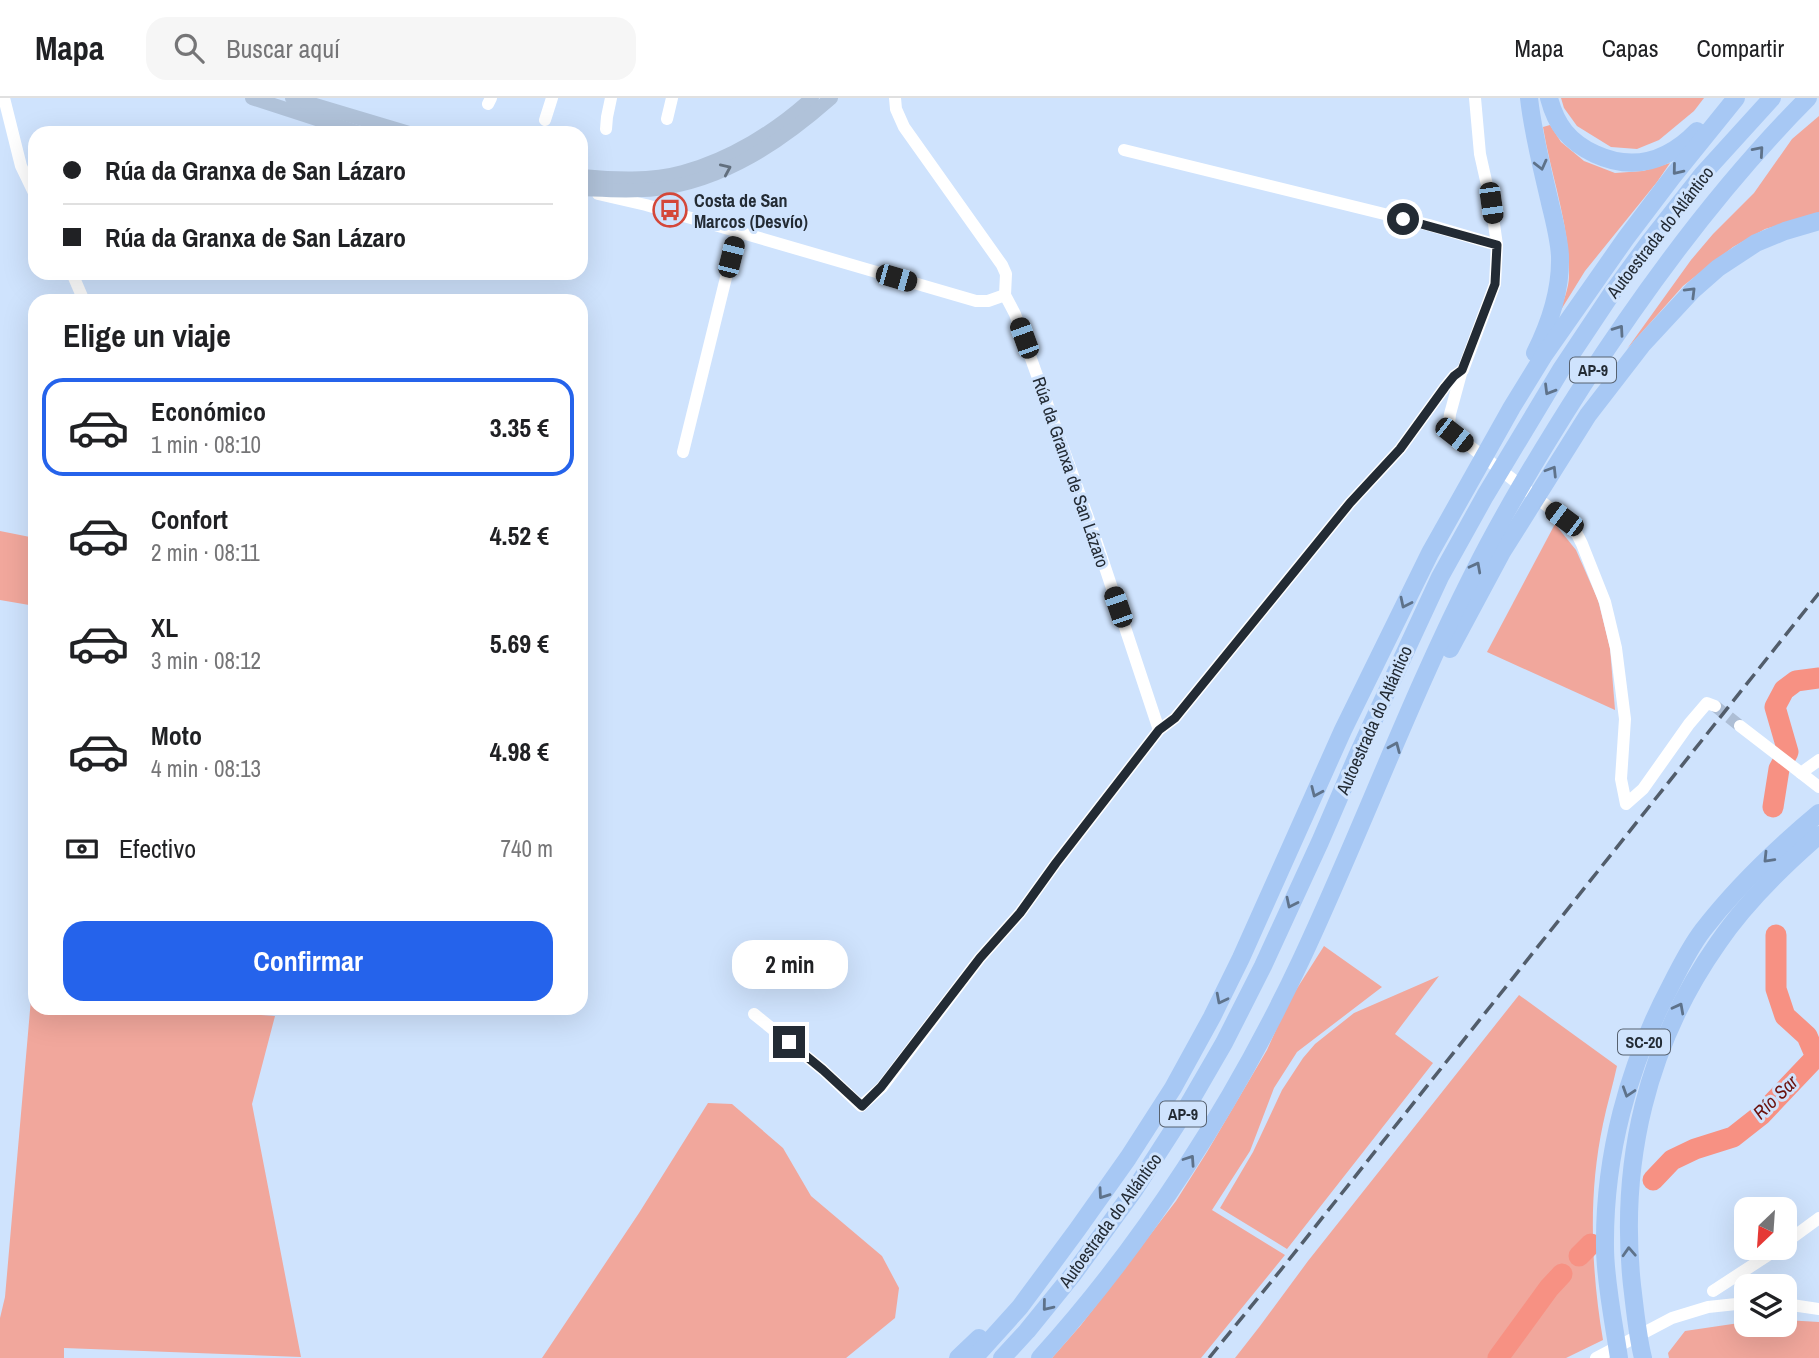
<!DOCTYPE html>
<html lang="es">
<head>
<meta charset="utf-8">
<style>
	:root { --surface:#fff; --page:#f6f6f6; --text:#202124; --muted:#757577; --line:#e0e0e0; --accent:#2563eb }
	body { margin:0; font-family:"Archivo Narrow",sans-serif; background:var(--page); color:var(--text); height:100vh; display:flex; flex-direction:column; font-size:26px; white-space:nowrap }
	* { box-sizing:border-box; margin:0 }
	p { font-size:23px; color:var(--muted) }
	.icon { flex:none; width:38px; height:38px; fill:none; stroke:currentColor; stroke-width:2; stroke-linecap:round; stroke-linejoin:round }
	.map { position:relative; flex:1; overflow:hidden }
	.side { position:absolute; left:28px; top:196px; width:560px; height:721px; display:flex; flex-direction:column; background:var(--surface); border-radius:21px; box-shadow:0 7px 28px #0002 }
	.side>* { flex:none }
	.guide { position:absolute; left:28px; top:28px; width:560px; height:154px; border-radius:21px; box-shadow:0 7px 28px #0002; display:grid; align-content:center; height:154px; padding:0 35px; background:var(--surface) }
	.needle { width:46px; rotate:205deg }
	.buttons { position:absolute; left:1734px; top:1099px; display:grid; gap:14px }
	.buttons a { display:grid; place-items:center; width:63px; height:63px; border-radius:14px; background:var(--surface); box-shadow:0 7px 28px #0002; font-size:35px }
	.end { position:absolute; width:32px; height:32px; margin:-16px; border:9px solid #232b34; background:#fff; box-shadow:0 0 0 4px #fff }
	.from { border-radius:50% }
	.bubble { position:absolute; height:49px; border-radius:21px; background:var(--surface); box-shadow:0 7px 28px #0002; font-size:23px; font-weight:700; line-height:49px; text-align:center }
	.car { position:absolute; width:21px; height:42px; margin:-21px -10px; border-radius:9px; box-shadow:0 0 5px 2px #0007; background:linear-gradient(#222 24%,#8ab4d8 0 40%,#222 0 76%,#8ab4d8 0 86%,#222 0) }
	.guide b { display:flex; align-items:center; gap:24px; height:66px; font-size:26px }
	.guide b+b { border-top:2px solid var(--line) }
	.guide i { width:18px; height:18px; background:var(--text) }
	ul { padding:0; list-style:none }
	li { display:flex; align-items:center; gap:21px; height:98px; margin:0 14px 10px; padding:0 21px; border:4px solid transparent; border-radius:21px }
	li div { flex:1 }
	li b { display:block; font-size:26px }
	li em { font-style:normal; font-weight:700 }
	li.selected { border-color:var(--accent) }
	li>.icon { width:63px; height:63px; stroke-width:1.5 }
	h2 { padding:0 35px; font-size:32px; line-height:84px }
	.pay { display:flex; align-items:center; gap:18px; height:77px; padding:0 35px; font-size:26px }
	.pay p { margin-inline-start:auto }
	.primary-button { display:flex; gap:14px; margin-top:auto; padding:14px 35px }
	.primary-button a { flex:1; height:80px; border-radius:21px; background:var(--accent); color:#fff; font-size:28px; font-weight:700; line-height:80px; text-align:center }
	header { display:flex; align-items:center; gap:42px; box-sizing:border-box; height:98px; padding:0 35px; background:var(--surface); border-bottom:2px solid var(--line) }
	header strong { font-size:33px }
	nav { display:flex; gap:38px; margin-inline-start:auto; font-size:24px }
	.search { width:490px; height:63px; background:var(--page); display:flex; align-items:center; gap:18px; box-sizing:border-box; padding:0 24px; border-radius:21px; color:var(--muted); font-size:26px }
	.map>svg:first-child { display:block }
	.green { fill:#f1a79c }
	.lines { fill:none; stroke-linecap:round; stroke-linejoin:round }
	.river { stroke:#f79183; stroke-width:21 }
	.minor-tunnel { stroke:#adbed5; stroke-width:12; stroke-dasharray:12 6; stroke-linecap:butt }
	.minor { stroke:#fff; stroke-width:12 }
	.major { stroke:#b0c2d9; stroke-width:14 }
	.highway { stroke:#a7c8f4; stroke-width:18 }
	.rail { stroke:#525d6b; stroke-width:3.5; stroke-dasharray:14 7; stroke-linecap:butt }
	.oneway { stroke:#5e728a }
	.oneway2 { stroke:#626f7e }
	.route { stroke:#232b34; stroke-width:9 }
	.labels { text-anchor:middle; dominant-baseline:central; stroke-width:6; stroke-linejoin:round; paint-order:stroke }
	.shield { fill:#cfe3fd; stroke:#576270; stroke-width:2 }
	.shield-label { font-size:16px; font-weight:bold; fill:#232b34 }
	.poi-label { font-size:18px; font-weight:bold; fill:#232b34; stroke:#cfe3fd; text-anchor:start }
	.street-label { font-size:18px; fill:#232b34; stroke:#cfe3fd }
	.water-label { font-size:19px; font-style:italic; fill:#6b110c; stroke:#cfe3fd }
</style>
</head>
<body>
<header>
<strong>Mapa</strong>
<div class="search"><svg class="icon" aria-label="search" viewBox="0 0 24 24"><circle cx="10" cy="10" r="6"/><path d="M15 15l6 6"/></svg>Buscar aquí</div>
<nav><a>Mapa</a><a>Capas</a><a>Compartir</a></nav>
</header>
<div class="map">
<svg width="1819" height="1260" viewBox="0 0 1819 1260">
	<rect width="100%" height="100%" fill="#cfe3fd"/>
	<g class="green">
		<path d="M1561,0h143l-10,13 -35,29 -22,9 -26,-2 -34,-21 -13,-18z"/>
		<path d="M1819,18v98l-54,15 -32,18 -50,39 -56,63 64,-89 22,-26 41,-41 38,-54z"/>
		<path d="M1550,27l11,17 23,19 31,12 28,-2 27,-8 -13,19 -72,89 -26,42c4,-11 10,-25 10,-37 1,-51 -18,-100 -26,-149z"/>
		<path d="M1555,426l21,26 22,50 12,48 5,62 -128,-58z"/>
		<path d="M0,433l35,7v68l-35,-6z"/>
		<path d="M1324,848l58,41 -85,65 -23,36 -24,63 -38,59 73,45 -84,103h-149l29,-33 95,-124 31,-49 60,-102 22,-49z"/>
		<path d="M1439,878l-44,58 38,29 -146,186 -67,-41 33,-56 29,-62 21,-32 12,-14 39,-31z"/>
		<path d="M1519,897l98,71c-4,19 -10,38 -14,58 -15,70 -12,145 0,216l-37,18h-331l25,-32 48,-65z"/>
		<path d="M31,901h4v9h124l116,8 -23,88 49,253 -237,-9v10h-64v-40l5,-21z"/>
		<path d="M708,1005l24,1 51,44 28,48 71,60 17,32 -4,30 -49,40h-304l97,-145z"/>
		<path d="M1785,1222l34,2v36h-150l-1,-5 17,-22 61,-9v3h39z"/>
	</g>
	<g class="lines">
		<g class="river">
			<path d="M1773,709l6,-38 9,-17 -13,-45 9,-17 12,-9 23,-3"/>
			<path d="M1653,1082l19,-20 23,-11 38,-12 28,-22 55,-58 -9,-21 -22,-20 -9,-27v-54"/>
			<path d="M1579,1158l12,-12"/>
			<path d="M1498,1260l51,-70 13,-14"/>
		</g>
		<path class="minor-tunnel" d="M1715,608l25,20"/>
		<g class="minor">
			<path d="M4,0l17,68 14,29"/>
			<path d="M895,0l1,11 8,18 98,138 4,9 -1,21 10,19 80,223 64,193"/>
			<path d="M488,6l3,-6"/>
			<path d="M667,21l5,-21"/>
			<path d="M545,22l7,-22"/>
			<path d="M606,31l1,-12 4,-19"/>
			<path d="M1124,52l305,75 68,20"/>
			<path d="M598,96l48,11 330,96h12l17,-6"/>
			<path d="M72,175l12,28"/>
			<path d="M1462,272l-12,44 -1,9 5,11 110,85 11,11 7,14 23,58 11,46 9,71 -4,60 5,25 17,-15 46,-65 18,-21 8,3"/>
			<path d="M683,354l54,-219"/>
			<path d="M1740,628l61,47"/>
			<path d="M1819,662l-18,13 18,14"/>
			<path d="M754,916l69,56 38,36 21,-19 98,-129 40,-45 36,-50 103,-133 16,-12 175,-215 50,-54 45,-62 9,-11 9,-6 32,-86 2,-39 -6,-42 -11,-49 -5,-56"/>
			<path d="M1785,1145l34,-25"/>
			<path d="M1713,1193l66,-43"/>
			<path d="M1785,1206l34,5"/>
			<path d="M1596,1260l76,-40 36,-11 38,-4"/>
		</g>
		<g class="major">
			<path d="M252,0l108,35"/>
			<path d="M292,0l117,35"/>
			<path d="M581,78c33,3 70,5 102,-4 47,-13 93,-41 129,-74"/>
			<path d="M581,91c25,1 50,3 75,0 68,-8 125,-47 175,-91"/>
		</g>
		<g class="highway">
			<path d="M1529,0c4,36 13,70 21,105 4,17 9,35 10,53 1,34 -10,67 -25,97"/>
			<path d="M1549,0c7,27 20,44 46,56 39,18 73,7 102,-23"/>
			<path d="M1450,551l52,-97 86,-137 54,-70 51,-55 25,-22 38,-25 29,-12 34,-10"/>
			<path d="M958,1260l21,-20"/>
			<path d="M974,1260l46,-51 57,-77 51,-72 45,-70 39,-71 29,-59 102,-228 87,-177 82,-146 32,-52 82,-117 47,-62 63,-78"/>
			<path d="M1002,1260l25,-27 47,-58 61,-84 45,-70 44,-76 39,-77 57,-124 37,-86 83,-179 45,-81 77,-128 50,-75 38,-52 52,-66 70,-77"/>
			<path d="M1040,1260c105,-116 195,-257 261,-398 60,-128 109,-262 173,-388 32,-64 70,-126 109,-187 66,-102 139,-201 225,-287"/>
			<path d="M1619,1260c-5,-34 -14,-77 -14,-111 -1,-91 23,-181 66,-262 9,-18 19,-38 32,-55 34,-44 74,-82 116,-117"/>
			<path d="M1643,1260c-6,-24 -8,-49 -11,-73 -13,-123 15,-241 86,-342 28,-41 64,-76 101,-108"/>
		</g>
		<path class="rail" d="M1209,1260l71,-87 539,-678"/>
	</g>
	<defs><path id="oneway-chevron" d="M-2-3.5L2.5 0L-2 3.5" fill="none" stroke-width="1.6" stroke-linecap="round" stroke-linejoin="round" transform="scale(1.75)"/></defs>
	<g class="oneway">
		<use href="#oneway-chevron" transform="translate(1759 53) rotate(-49)"/>
		<use href="#oneway-chevron" transform="translate(1541 67) rotate(76)"/>
		<use href="#oneway-chevron" transform="translate(1677 72) rotate(129)"/>
		<use href="#oneway-chevron" transform="translate(1691 194) rotate(-45)"/>
		<use href="#oneway-chevron" transform="translate(1619 232) rotate(-55)"/>
		<use href="#oneway-chevron" transform="translate(1549 292) rotate(121)"/>
		<use href="#oneway-chevron" transform="translate(1552 373) rotate(-58)"/>
		<use href="#oneway-chevron" transform="translate(1476 469) rotate(-62)"/>
		<use href="#oneway-chevron" transform="translate(1405 505) rotate(116)"/>
		<use href="#oneway-chevron" transform="translate(1395 649) rotate(-67)"/>
		<use href="#oneway-chevron" transform="translate(1316 694) rotate(114)"/>
		<use href="#oneway-chevron" transform="translate(1768 760) rotate(134)"/>
		<use href="#oneway-chevron" transform="translate(1291 805) rotate(116)"/>
		<use href="#oneway-chevron" transform="translate(1221 901) rotate(117)"/>
		<use href="#oneway-chevron" transform="translate(1679 910) rotate(-62)"/>
		<use href="#oneway-chevron" transform="translate(1628 994) rotate(108)"/>
		<use href="#oneway-chevron" transform="translate(1190 1062) rotate(-56)"/>
		<use href="#oneway-chevron" transform="translate(1103 1096) rotate(125)"/>
		<use href="#oneway-chevron" transform="translate(1629 1154) rotate(-93)"/>
		<use href="#oneway-chevron" transform="translate(1047 1208) rotate(129)"/>
	</g>
	<use class="oneway2" href="#oneway-chevron" transform="translate(726 71) rotate(-24)"/>
	<g class="lines">
		<path class="route" d="M789,944l34,28 39,36 19,-19 99,-129 40,-45 36,-50 103,-133 16,-12 175,-215 50,-54 45,-62 9,-11 8,-6 33,-86 2,-39 -94,-26"/>
	</g>
	<defs>
		<symbol id="bus-ring" viewBox="-11 -11 22 22"><circle r="9.5" fill="#cfe3fd" stroke="#d44739" stroke-width="1.5"/><path d="M-5-6H5V4H4V6H2V4H-2V6H-4V4H-5ZM-3.5-4V0h7V-4ZM-3.5 1.2v1.5H-2V1.2ZM2 1.2v1.5H3.5V1.2Z" fill="#d44739"/></symbol>
	</defs>
	<g fill-rule="evenodd">
		<use href="#bus-ring" x="651" y="93" width="38" height="38"/>
	</g>
	<g class="labels">
		<g class="shield">
			<rect x="1570" y="259.5" width="46" height="25" rx="5"/>
			<rect x="1618" y="931.5" width="52" height="25" rx="5"/>
			<rect x="1160" y="1003.5" width="46" height="25" rx="5"/>
		</g>
		<g class="shield-label">
			<text x="1593" y="272">AP-9</text>
			<text x="1644" y="944">SC-20</text>
			<text x="1183" y="1016">AP-9</text>
		</g>
		<g class="poi-label">
			<text x="694" y="102">Costa de San<tspan x="694" dy="21">Marcos (Desvío)</tspan></text>
		</g>
		<g class="street-label">
			<text transform="translate(1660 134) rotate(-52)">Autoestrada do Atlántico</text>
			<text transform="translate(1071 374) rotate(71)">Rúa da Granxa de San Lázaro</text>
			<text transform="translate(1374 622) rotate(-66)">Autoestrada do Atlántico</text>
			<text transform="translate(1110 1122) rotate(-54)">Autoestrada do Atlántico</text>
		</g>
		<g class="water-label">
			<text transform="translate(1775 999) rotate(-44)">Río Sar</text>
		</g>
	</g>
</svg>
<div class="buttons">
<a><svg class="needle" viewBox="-14 -14 28 28"><path d="M0-13l5 13h-10z" fill="#e53935"/><path d="M0 13l5-13h-10z" fill="#757577"/></svg></a>
<a><svg class="icon" aria-label="layers" viewBox="0 0 24 24"><path d="M12 4l9 5-9 5-9-5zM3 14l9 5 9-5"/></svg></a>
</div>
<i class="end from" style="left:1403px;top:121px"></i>
<i class="end" style="left:789px;top:944px"></i>
<div class="bubble" style="left:732px;top:842px;width:116px">2 min</div>
<i class="car" style="left:1491px;top:105px;rotate:172deg"></i>
<i class="car" style="left:731px;top:159px;rotate:14deg"></i>
<i class="car" style="left:896px;top:180px;rotate:106deg"></i>
<i class="car" style="left:1024px;top:240px;rotate:340deg"></i>
<i class="car" style="left:1454px;top:337px;rotate:128deg"></i>
<i class="car" style="left:1564px;top:421px;rotate:307deg"></i>
<i class="car" style="left:1118px;top:509px;rotate:341deg"></i>
<div class="guide">
<b><i class="from"></i>Rúa da Granxa de San Lázaro</b>
<b><i></i>Rúa da Granxa de San Lázaro</b>
</div>
<section class="side">
<h2>Elige un viaje</h2>
<ul>
<li class="selected"><svg class="icon" aria-label="car" viewBox="0 0 24 24"><path d="M5 17H2v-5l4-1 3-4h7l3 4 3 1v5h-3M9 17h6M6 11h13"/><circle cx="7" cy="17" r="2"/><circle cx="17" cy="17" r="2"/></svg><div><b>Económico</b><p>1 min · 08:10</p></div><em>3.35 €</em></li>
<li><svg class="icon" aria-label="car" viewBox="0 0 24 24"><path d="M5 17H2v-5l4-1 3-4h7l3 4 3 1v5h-3M9 17h6M6 11h13"/><circle cx="7" cy="17" r="2"/><circle cx="17" cy="17" r="2"/></svg><div><b>Confort</b><p>2 min · 08:11</p></div><em>4.52 €</em></li>
<li><svg class="icon" aria-label="car" viewBox="0 0 24 24"><path d="M5 17H2v-5l4-1 3-4h7l3 4 3 1v5h-3M9 17h6M6 11h13"/><circle cx="7" cy="17" r="2"/><circle cx="17" cy="17" r="2"/></svg><div><b>XL</b><p>3 min · 08:12</p></div><em>5.69 €</em></li>
<li><svg class="icon" aria-label="car" viewBox="0 0 24 24"><path d="M5 17H2v-5l4-1 3-4h7l3 4 3 1v5h-3M9 17h6M6 11h13"/><circle cx="7" cy="17" r="2"/><circle cx="17" cy="17" r="2"/></svg><div><b>Moto</b><p>4 min · 08:13</p></div><em>4.98 €</em></li>
</ul>
<div class="pay"><svg class="icon" aria-label="cash" viewBox="0 0 24 24"><path d="M3 7h18v10H3z"/><circle cx="12" cy="12" r="2"/></svg>Efectivo<p>740 m</p></div>
<div class="primary-button"><a>Confirmar</a></div>
</section>
</div>
</body>
</html>
